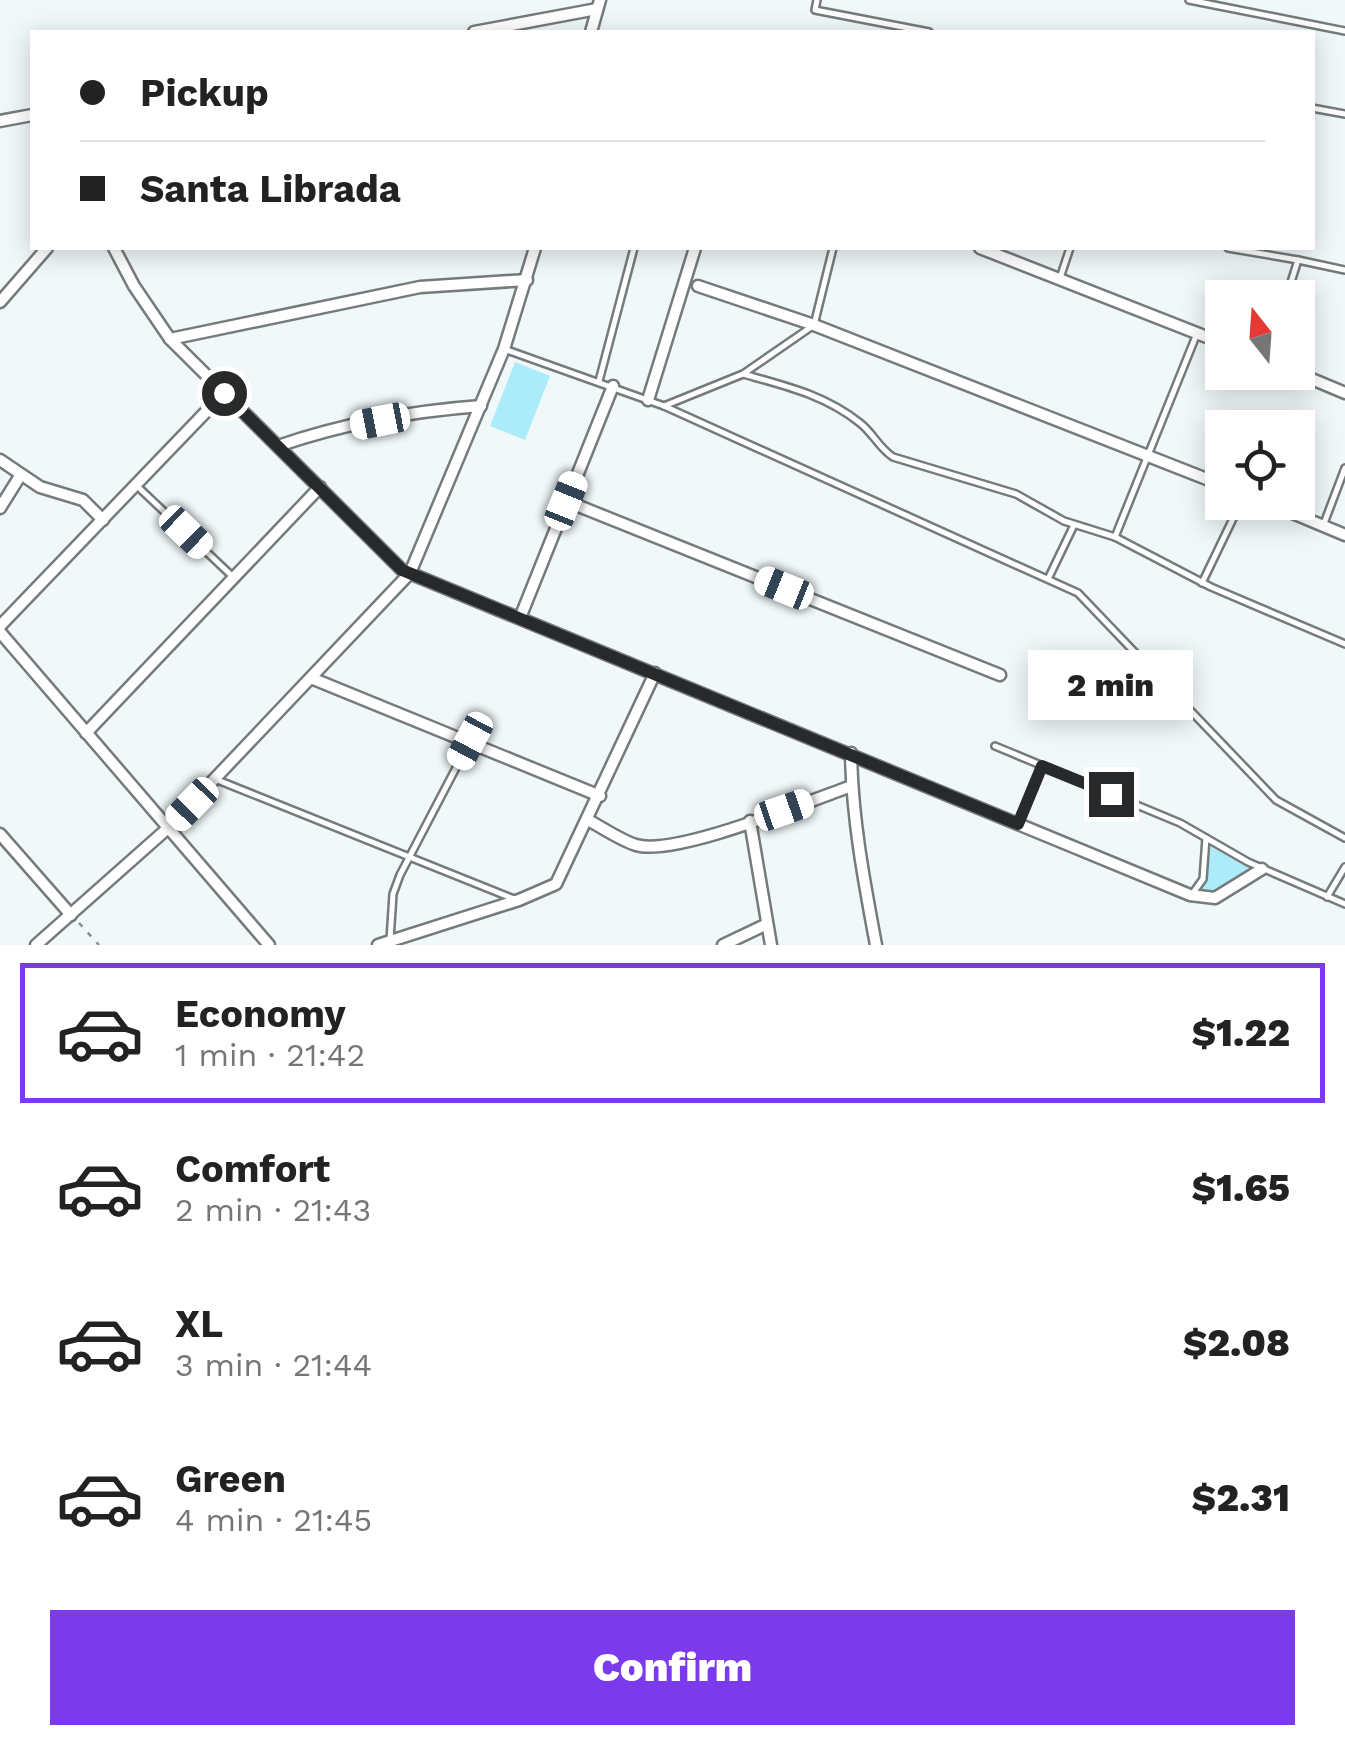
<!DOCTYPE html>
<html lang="en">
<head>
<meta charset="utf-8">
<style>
	:root { --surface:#fff; --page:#f2f2f2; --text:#222; --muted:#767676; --line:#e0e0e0; --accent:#7c3aed }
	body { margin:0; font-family:"Work Sans",sans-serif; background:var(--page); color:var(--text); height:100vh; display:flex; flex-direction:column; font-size:38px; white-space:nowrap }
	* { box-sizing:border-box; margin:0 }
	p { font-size:32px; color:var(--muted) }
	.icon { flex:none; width:55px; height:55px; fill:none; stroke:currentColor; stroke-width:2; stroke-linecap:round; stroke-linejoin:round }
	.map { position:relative; height:945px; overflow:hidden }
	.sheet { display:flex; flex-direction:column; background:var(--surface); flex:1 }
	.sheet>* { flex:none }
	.guide { position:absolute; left:30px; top:30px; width:1285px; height:220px; border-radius:0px; box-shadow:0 5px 25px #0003; display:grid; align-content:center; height:220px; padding:0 50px; background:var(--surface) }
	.needle { width:65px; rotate:343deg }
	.buttons { position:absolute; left:1205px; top:280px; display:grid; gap:20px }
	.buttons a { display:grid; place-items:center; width:110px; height:110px; border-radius:0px; background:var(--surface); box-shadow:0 5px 25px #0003; font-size:50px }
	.end { position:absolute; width:45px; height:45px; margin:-22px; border:12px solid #27292a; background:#fff; box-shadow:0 0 0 5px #fff }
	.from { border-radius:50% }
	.bubble { position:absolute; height:70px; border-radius:0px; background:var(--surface); box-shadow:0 5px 25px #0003; font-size:32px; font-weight:800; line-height:70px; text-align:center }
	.car { position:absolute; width:30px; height:60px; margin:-30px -15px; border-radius:12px; box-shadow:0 0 8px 2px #0007; background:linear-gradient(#fff 24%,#345 0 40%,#fff 0 76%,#345 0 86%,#fff 0) }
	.guide b { display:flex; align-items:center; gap:35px; height:95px; font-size:38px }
	.guide b+b { border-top:2px solid var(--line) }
	.guide i { width:25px; height:25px; background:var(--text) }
	ul { padding:18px 0 0; list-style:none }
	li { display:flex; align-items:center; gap:30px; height:140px; margin:0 20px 15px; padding:0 30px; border:5px solid transparent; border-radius:0px }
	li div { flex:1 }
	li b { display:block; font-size:38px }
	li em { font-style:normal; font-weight:800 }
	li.current { border-color:var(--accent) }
	li>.icon { width:90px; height:90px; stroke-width:1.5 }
	.button { display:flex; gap:20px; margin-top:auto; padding:20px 50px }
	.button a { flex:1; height:115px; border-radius:0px; background:var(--accent); color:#fff; font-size:40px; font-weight:800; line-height:115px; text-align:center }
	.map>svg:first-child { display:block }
	.green { fill:#acebf9 }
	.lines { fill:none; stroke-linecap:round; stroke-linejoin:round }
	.service-casing { stroke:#757b7d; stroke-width:10 }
	.minor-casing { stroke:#757b7d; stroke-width:15 }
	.path { stroke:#898d8f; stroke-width:2.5; stroke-dasharray:5 8; stroke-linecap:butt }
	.service { stroke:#fff; stroke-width:5 }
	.minor { stroke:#fff; stroke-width:10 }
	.route { stroke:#27292a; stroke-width:12 }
</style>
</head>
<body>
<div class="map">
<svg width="1345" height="945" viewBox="0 0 1345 945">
	<rect width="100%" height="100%" fill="#f1f8fa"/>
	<g class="green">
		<path d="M515,362l35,14 -25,64 -35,-14z"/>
		<path d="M1211,847l41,23 -36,23h-17l7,-11z"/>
	</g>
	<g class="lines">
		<defs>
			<g id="service">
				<path d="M817,0l-2,10 114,22"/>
				<path d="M1189,0l156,31"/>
				<path d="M1312,108l33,6"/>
				<path d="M1228,248l70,12"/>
				<path d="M1060,278l10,-30"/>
				<path d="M1286,298l12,-38 47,10"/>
				<path d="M507,350l157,56 414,187 198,207 69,38"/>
				<path d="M743,374c43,12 82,21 117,49 13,10 19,25 33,34l123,37 48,27 51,16 96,50 134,57"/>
				<path d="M599,381l35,-133"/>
				<path d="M664,406l79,-32 71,-49 19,-77"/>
				<path d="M136,485l96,91"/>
				<path d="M1323,526l22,-58"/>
				<path d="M1115,537l81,-201"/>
				<path d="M1048,579l26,-54"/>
				<path d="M1202,583l39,-81"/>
				<path d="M995,746l185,77 68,39 97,42"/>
				<path d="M215,779l299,120"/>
				<path d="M1018,823l24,-57"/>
				<path d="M1193,893l10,-14 3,-41"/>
				<path d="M1327,897l18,-30"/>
				<path d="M390,940l3,-46 7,-19 70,-134"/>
			</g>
			<g id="minor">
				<path d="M474,32l123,-23"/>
				<path d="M591,32l9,-32"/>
				<path d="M0,121l32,-6"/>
				<path d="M114,248l20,38 36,53 232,231 788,325 25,3 47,-29"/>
				<path d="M980,248l242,95"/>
				<path d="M698,286l116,39 408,160"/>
				<path d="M0,302l47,-54"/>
				<path d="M170,339l250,-52 107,-7"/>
				<path d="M1295,372l50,21"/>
				<path d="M648,400l47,-152"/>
				<path d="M278,446c64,-22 135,-35 203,-40"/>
				<path d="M0,460l40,27 43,13 20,20"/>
				<path d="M566,501l434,174"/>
				<path d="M1266,502l79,33"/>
				<path d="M0,508l20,-32"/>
				<path d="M520,618l93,-232"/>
				<path d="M0,626l224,-233"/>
				<path d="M0,632l269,313"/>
				<path d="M311,678l289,118"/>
				<path d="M86,733l234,-246"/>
				<path d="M851,753c1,65 13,128 25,192"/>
				<path d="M588,820c15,8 32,20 48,25 39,12 172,-44 216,-59"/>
				<path d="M750,821l21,124"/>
				<path d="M0,834l71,81"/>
				<path d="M36,945l132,-117 242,-255 94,-224 31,-101"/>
				<path d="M378,945l141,-45 37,-16 99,-211"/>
				<path d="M723,945l44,-21"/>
			</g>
		</defs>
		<use href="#service" class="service-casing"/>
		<use href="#minor" class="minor-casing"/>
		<path class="path" d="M79,923l20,22"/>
		<use href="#service" class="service"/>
		<use href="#minor" class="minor"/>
	</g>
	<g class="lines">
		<path class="route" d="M224,393l178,177 616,254 24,-58 69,28"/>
	</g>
</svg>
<div class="buttons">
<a><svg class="needle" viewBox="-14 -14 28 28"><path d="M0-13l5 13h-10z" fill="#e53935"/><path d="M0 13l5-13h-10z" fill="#767676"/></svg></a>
<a><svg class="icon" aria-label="locate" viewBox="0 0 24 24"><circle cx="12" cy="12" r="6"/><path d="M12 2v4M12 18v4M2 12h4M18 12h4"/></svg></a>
</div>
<i class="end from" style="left:224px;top:393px"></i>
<i class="end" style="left:1111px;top:794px"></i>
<div class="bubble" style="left:1028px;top:650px;width:165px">2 min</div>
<i class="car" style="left:380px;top:421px;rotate:259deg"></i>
<i class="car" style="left:566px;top:501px;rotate:22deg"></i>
<i class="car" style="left:186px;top:532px;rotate:134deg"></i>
<i class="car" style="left:784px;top:588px;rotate:292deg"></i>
<i class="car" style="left:470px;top:741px;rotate:208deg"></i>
<i class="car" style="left:192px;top:804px;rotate:224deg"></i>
<i class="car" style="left:784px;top:810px;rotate:71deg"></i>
<div class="guide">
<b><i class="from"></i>Pickup</b>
<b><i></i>Santa Librada</b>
</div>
</div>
<section class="sheet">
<ul>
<li class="current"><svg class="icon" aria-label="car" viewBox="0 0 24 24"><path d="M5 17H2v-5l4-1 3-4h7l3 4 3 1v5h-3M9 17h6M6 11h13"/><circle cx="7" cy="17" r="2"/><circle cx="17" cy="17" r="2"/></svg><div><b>Economy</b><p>1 min · 21:42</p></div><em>$1.22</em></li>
<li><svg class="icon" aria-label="car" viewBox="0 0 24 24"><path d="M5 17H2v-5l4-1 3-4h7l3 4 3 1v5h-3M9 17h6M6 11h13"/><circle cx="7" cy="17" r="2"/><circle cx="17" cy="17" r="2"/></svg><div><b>Comfort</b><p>2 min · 21:43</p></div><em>$1.65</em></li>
<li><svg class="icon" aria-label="car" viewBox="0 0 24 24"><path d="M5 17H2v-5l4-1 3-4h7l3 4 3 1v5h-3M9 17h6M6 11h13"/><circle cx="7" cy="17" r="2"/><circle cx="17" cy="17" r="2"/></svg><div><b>XL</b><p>3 min · 21:44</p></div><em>$2.08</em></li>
<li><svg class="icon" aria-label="car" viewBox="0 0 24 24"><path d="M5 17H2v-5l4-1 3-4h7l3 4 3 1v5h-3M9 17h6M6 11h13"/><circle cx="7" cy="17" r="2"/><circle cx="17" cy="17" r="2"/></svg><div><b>Green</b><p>4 min · 21:45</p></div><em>$2.31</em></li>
</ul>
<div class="button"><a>Confirm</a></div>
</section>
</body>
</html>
